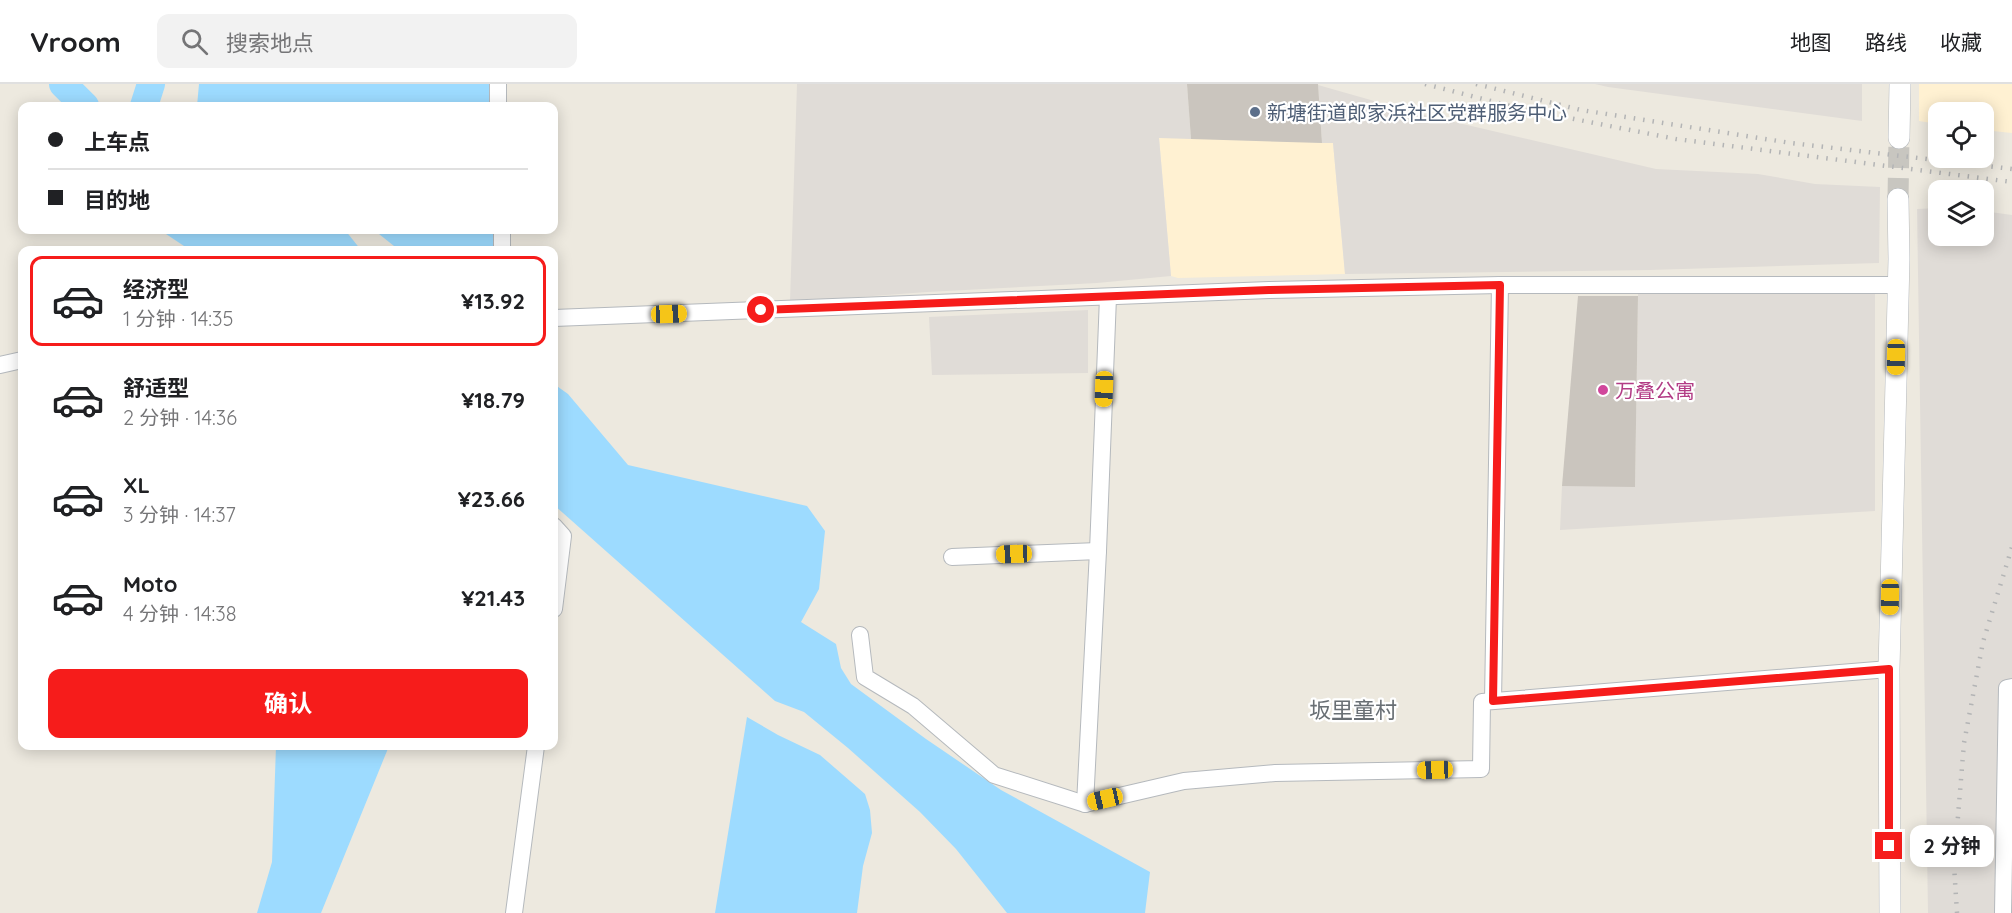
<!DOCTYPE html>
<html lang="zh">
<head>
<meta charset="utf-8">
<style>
	:root { --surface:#fff; --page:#f2f2f2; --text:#202124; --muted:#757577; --line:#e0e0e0; --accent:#f61c1b }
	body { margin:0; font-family:Quicksand,"Noto Sans SC",sans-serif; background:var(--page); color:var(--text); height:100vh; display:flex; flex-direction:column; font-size:22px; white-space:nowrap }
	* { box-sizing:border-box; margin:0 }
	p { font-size:20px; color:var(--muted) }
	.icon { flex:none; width:33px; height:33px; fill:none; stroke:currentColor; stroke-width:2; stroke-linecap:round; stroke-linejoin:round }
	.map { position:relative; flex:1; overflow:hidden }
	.panel { position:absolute; left:18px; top:162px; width:540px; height:504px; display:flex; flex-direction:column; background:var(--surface); border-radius:12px; box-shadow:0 3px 15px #0003 }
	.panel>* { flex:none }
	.hud { position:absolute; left:18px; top:18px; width:540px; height:132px; border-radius:12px; box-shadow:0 3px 15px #0003; display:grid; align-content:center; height:132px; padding:0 30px; background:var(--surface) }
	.tools { position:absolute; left:1928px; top:18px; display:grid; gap:12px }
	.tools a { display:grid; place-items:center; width:66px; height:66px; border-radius:12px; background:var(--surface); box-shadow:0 3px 15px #0003; font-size:30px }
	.end { position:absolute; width:27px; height:27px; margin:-14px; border:8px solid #f61c1b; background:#fff; box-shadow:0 0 0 3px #fff }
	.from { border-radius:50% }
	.bubble { position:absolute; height:42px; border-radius:12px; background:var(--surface); box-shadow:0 3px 15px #0003; font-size:20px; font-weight:700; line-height:42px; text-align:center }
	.car { position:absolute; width:18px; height:36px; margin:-18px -9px; border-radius:8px; box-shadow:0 0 4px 2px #0007; background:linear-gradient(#f5c518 24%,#345 0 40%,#f5c518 0 76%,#345 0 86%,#f5c518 0) }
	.hud b { display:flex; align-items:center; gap:21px; height:57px; font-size:22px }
	.hud b+b { border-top:2px solid var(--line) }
	.hud i { width:15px; height:15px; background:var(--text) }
	ul { padding:10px 0 0; list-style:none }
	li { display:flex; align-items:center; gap:18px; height:90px; margin:0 12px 9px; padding:0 18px; border:3px solid transparent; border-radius:12px }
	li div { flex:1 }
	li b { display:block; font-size:22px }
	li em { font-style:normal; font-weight:700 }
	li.active { border-color:var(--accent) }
	li>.icon { width:54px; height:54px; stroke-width:1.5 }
	.button { display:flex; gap:12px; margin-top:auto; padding:12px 30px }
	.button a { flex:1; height:69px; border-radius:12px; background:var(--accent); color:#fff; font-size:24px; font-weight:700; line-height:69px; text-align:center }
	header { display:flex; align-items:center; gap:36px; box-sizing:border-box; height:84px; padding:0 30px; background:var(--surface); border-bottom:2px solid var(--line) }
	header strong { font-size:28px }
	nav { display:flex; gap:33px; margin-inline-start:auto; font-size:21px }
	.search { width:420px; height:54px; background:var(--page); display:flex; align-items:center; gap:15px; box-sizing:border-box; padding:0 21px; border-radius:12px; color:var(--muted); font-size:22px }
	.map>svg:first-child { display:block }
	.commercial { fill:#fff1d2 }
	.industrial { fill:#e0dcd7 }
	.water { fill:#9ddbff }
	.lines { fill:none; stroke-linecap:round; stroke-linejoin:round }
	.river { stroke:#9ddbff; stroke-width:28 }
	.building { fill:#cac5be }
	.tertiary-tunnel { stroke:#c8c6c0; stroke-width:21; stroke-dasharray:21 10; stroke-linecap:butt }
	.minor-casing { stroke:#b5b9bd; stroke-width:18 }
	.tertiary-casing { stroke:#b5b9bd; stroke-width:22 }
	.minor { stroke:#fff; stroke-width:16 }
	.tertiary { stroke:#fff; stroke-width:21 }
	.rail { stroke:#b3b4b5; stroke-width:4.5; stroke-dasharray:1.5 8; stroke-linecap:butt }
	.route { stroke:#f61c1b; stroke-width:8 }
	.service-dot { fill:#5c6f8a; stroke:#fff; stroke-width:2 }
	.hotel-dot { fill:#d1479c; stroke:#fff; stroke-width:2 }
	.labels { text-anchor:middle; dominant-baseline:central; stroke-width:4.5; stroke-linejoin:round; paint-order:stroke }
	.service-label { font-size:20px; fill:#4e5e75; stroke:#fff; text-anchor:start }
	.hotel-label { font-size:20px; fill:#b23c85; stroke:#fff; text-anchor:start }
	.quarter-label { font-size:22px; fill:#696f74; stroke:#fff }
</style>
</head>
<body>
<header>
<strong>Vroom</strong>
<div class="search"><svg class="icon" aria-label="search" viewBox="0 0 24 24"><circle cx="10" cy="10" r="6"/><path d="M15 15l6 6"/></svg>搜索地点</div>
<nav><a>地图</a><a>路线</a><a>收藏</a></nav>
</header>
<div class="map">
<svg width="2012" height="829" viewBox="0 0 2012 829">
	<rect width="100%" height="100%" fill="#ede9df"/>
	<g class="commercial">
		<path d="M1919,0h93v49l-29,-3v-18h-45v12l-19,-3z"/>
		<path d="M1159,53l174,6 12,131 -167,4 -7,-2z"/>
	</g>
	<g class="industrial">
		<path d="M797,0h390l4,55 -32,-1 12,138 -74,7 -170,9 -137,10z"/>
		<path d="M1595,0h267v37l-254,-34z"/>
		<path d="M1318,1l102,29 236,55 102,5 57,10 65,3 -1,76 -229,7 -305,4 -12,-131h-11z"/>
		<path d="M1938,124v28h45v-25l29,4v698h-84l-11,-704z"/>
		<path d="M1875,205v222l-315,19 2,-44h73l3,-192z"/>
		<path d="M1088,226v63l-156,2 -3,-58z"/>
	</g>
	<g class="water">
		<path d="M199,0h292l1,22h-295z"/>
		<path d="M160,146h185l16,20h-171z"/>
		<path d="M374,146h122l1,20h-98z"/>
		<path d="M554,300l14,10 60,71 179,41 18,25 -6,58 -18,33 35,22 5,24 10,16 75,55 75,51 149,82 -5,41h-138l-51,-64 -36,-37 -72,-64 -44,-36 -29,-11 -221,-196z"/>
		<path d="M747,633l31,18 42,20 45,39 5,16 2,23 -9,33 -6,47h-142z"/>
		<path d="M276,662h113l-68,167h-64l15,-51z"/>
	</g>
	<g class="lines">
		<g class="river">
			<path d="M63,0l22,22"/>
			<path d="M144,22l7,-22"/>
		</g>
	</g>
	<g class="building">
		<path d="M1187,0h131l4,59 -131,-4z"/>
		<path d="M1578,212h60l-3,191 -73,-1z"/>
	</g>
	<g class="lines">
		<path class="tertiary-tunnel" d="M1898,115l1,-61"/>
		<defs>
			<g id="minor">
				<path d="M498,0v22"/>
				<path d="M502,146v20"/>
				<path d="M554,234l715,-28 231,-5h398"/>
				<path d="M0,281l22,-5"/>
				<path d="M554,442l9,10 -9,73"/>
				<path d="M952,473l146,-6"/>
				<path d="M860,551l5,42 48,29 81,69 91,29 99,-23 91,-8 206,-4 1,-67 407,-33"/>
				<path d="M1493,617l7,-416"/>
				<path d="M1085,720l13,-253 10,-254"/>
				<path d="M514,829l22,-167"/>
				<path d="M2003,829l4,-225 5,-1"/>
			</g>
			<g id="tertiary">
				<path d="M1899,54l1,-54"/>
				<path d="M1890,829l-1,-244 10,-410 -1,-60"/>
			</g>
		</defs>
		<use href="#minor" class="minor-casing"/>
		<use href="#tertiary" class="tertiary-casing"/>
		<use href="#minor" class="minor"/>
		<use href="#tertiary" class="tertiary"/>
		<g class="rail">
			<path d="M1425,0l93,24 158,31 336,43"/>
			<path d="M1476,0l105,26 210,33 221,26"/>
			<path d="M1957,829l-3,-48 10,-122 19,-101 29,-95"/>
		</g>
	</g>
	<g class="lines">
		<path class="route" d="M761,226l508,-20 231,-5 -7,416 396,-32v177"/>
	</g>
	<circle class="service-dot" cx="1255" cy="28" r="6"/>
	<circle class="hotel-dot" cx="1603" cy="306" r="6"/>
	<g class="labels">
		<g class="service-label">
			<text x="1267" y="28">新塘街道郎家浜社区党群服务中心</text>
		</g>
		<g class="hotel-label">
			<text x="1615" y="306">万叠公寓</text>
		</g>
		<g class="quarter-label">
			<text x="1353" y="626">坂里童村</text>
		</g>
	</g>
</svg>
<div class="tools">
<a><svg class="icon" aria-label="locate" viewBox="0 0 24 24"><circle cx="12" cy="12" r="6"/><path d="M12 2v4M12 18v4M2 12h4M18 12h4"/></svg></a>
<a><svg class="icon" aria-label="layers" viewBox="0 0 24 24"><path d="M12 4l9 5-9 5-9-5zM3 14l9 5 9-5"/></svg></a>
</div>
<i class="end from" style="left:761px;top:226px"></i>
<i class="end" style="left:1889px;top:762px"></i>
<div class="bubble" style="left:1910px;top:741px;width:84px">2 分钟</div>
<i class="car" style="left:669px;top:230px;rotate:88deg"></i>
<i class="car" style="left:1896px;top:273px;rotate:181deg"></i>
<i class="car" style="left:1104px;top:305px;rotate:182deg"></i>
<i class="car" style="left:1014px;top:470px;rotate:268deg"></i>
<i class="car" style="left:1890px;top:513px;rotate:181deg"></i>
<i class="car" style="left:1435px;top:686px;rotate:268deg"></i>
<i class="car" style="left:1105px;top:715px;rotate:257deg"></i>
<div class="hud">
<b><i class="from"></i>上车点</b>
<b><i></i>目的地</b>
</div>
<section class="panel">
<ul>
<li class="active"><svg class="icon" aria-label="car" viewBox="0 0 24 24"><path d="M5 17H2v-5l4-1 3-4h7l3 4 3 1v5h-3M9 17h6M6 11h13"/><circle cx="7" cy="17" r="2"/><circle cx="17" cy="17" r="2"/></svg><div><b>经济型</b><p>1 分钟 · 14:35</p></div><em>¥13.92</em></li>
<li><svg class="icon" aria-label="car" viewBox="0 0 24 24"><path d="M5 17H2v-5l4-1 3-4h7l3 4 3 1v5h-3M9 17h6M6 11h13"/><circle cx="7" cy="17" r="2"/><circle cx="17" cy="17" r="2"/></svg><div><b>舒适型</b><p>2 分钟 · 14:36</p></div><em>¥18.79</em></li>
<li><svg class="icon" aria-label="car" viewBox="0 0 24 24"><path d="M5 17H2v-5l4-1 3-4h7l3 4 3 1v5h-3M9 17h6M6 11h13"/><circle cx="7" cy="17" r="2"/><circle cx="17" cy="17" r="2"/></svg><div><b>XL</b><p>3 分钟 · 14:37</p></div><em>¥23.66</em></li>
<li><svg class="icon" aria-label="car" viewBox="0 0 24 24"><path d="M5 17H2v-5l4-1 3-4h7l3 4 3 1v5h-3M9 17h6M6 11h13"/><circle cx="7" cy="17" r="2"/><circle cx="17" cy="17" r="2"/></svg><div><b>Moto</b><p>4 分钟 · 14:38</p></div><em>¥21.43</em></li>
</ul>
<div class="button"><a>确认</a></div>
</section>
</div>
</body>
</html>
